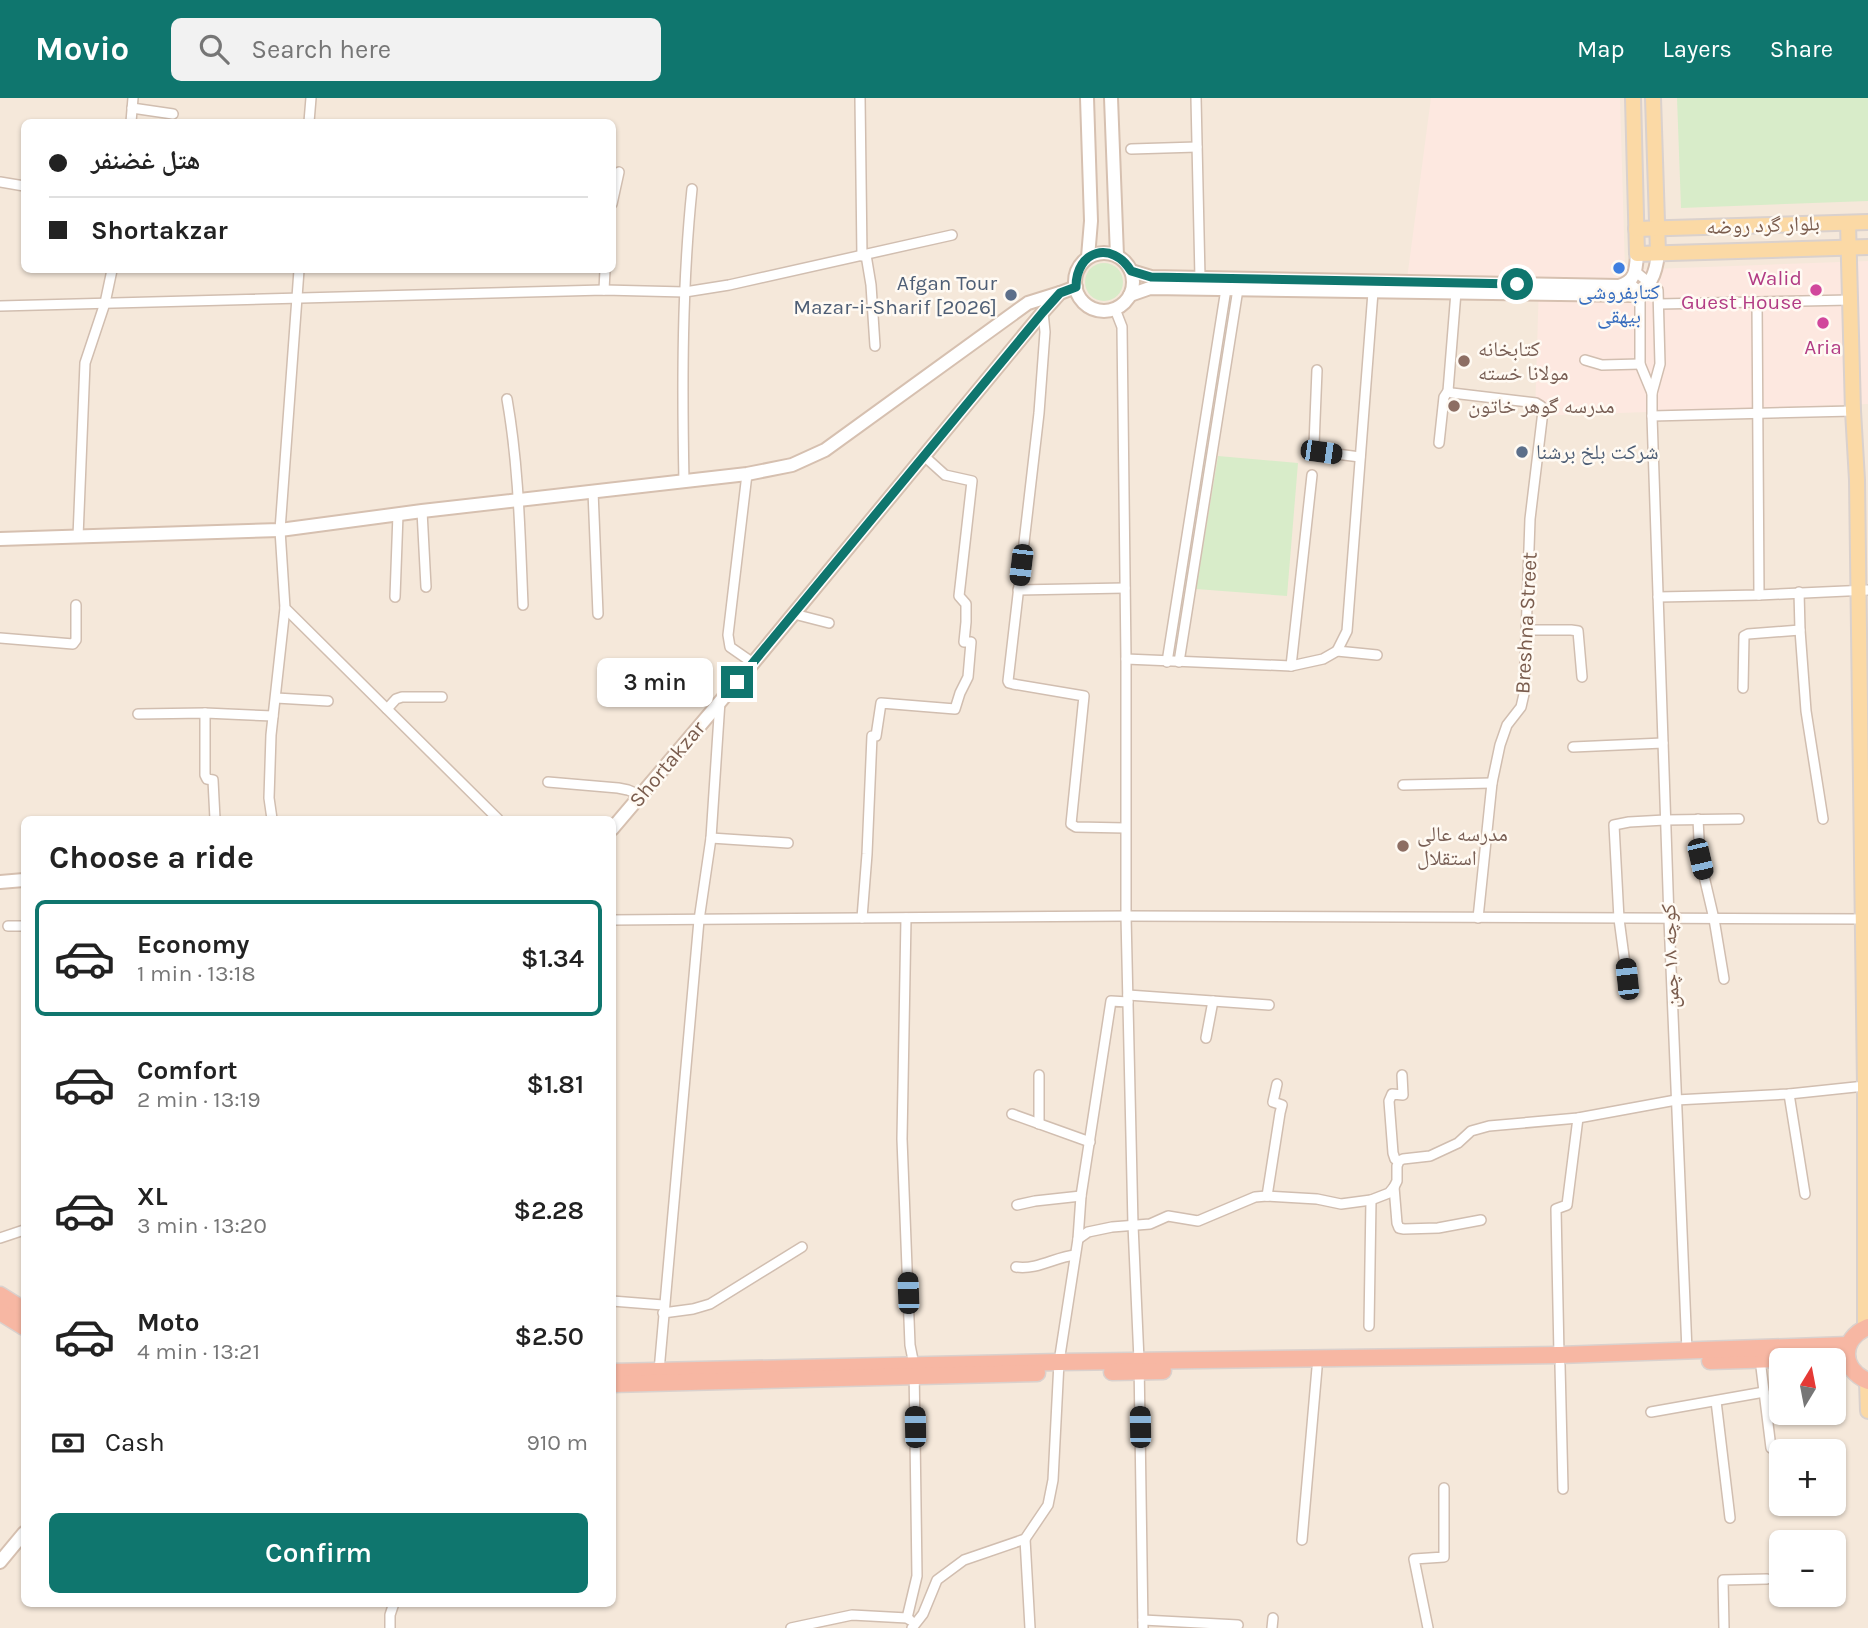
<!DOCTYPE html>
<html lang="en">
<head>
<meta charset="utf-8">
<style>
	:root { --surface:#fff; --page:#f2f2f2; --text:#222; --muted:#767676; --line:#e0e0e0; --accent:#0f766e }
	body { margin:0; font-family:Karla,"Noto Naskh Arabic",sans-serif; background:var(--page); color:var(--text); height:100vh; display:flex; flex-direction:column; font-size:26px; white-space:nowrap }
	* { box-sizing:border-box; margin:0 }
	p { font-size:23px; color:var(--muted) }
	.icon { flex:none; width:38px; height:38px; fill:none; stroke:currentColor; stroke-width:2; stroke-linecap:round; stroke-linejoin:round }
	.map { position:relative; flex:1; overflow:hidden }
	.sheet { position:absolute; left:21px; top:718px; width:595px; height:791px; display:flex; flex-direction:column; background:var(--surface); border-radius:10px; box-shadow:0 2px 5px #0004 }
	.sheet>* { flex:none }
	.hud { position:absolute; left:21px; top:21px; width:595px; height:154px; border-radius:10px; box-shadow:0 2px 5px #0004; display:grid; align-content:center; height:154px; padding:0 28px; background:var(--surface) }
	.needle { width:46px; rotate:10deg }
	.tools { position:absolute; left:1769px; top:1250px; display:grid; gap:14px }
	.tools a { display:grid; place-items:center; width:77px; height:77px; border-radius:10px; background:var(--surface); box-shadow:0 2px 5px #0004; font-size:35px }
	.end { position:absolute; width:32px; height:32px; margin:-16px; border:9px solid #0f766e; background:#fff; box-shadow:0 0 0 4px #fff }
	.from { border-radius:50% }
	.bubble { position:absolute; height:49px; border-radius:10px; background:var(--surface); box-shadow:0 2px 5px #0004; font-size:23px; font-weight:600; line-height:49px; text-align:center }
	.car { position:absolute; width:21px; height:42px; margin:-21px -10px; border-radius:9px; box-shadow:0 0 5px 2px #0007; background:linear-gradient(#222 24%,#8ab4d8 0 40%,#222 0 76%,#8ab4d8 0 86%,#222 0) }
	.hud b { display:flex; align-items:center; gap:24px; height:66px; font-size:26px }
	.hud b+b { border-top:2px solid var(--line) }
	.hud i { width:18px; height:18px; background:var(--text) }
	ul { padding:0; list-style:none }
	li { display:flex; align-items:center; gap:21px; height:116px; margin:0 14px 10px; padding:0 14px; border:4px solid transparent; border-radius:10px }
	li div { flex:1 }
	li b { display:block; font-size:26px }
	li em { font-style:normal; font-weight:600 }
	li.current { border-color:var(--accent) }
	li>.icon { width:63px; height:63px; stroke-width:1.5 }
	h2 { padding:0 28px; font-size:32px; line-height:84px }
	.pay { display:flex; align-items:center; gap:18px; height:77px; padding:0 28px; font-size:26px }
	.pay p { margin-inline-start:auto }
	.primary-button { display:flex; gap:14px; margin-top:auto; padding:14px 28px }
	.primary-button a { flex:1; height:80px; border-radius:10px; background:var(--accent); color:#fff; font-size:28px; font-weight:600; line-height:80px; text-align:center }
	header { display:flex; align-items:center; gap:42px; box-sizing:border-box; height:98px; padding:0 35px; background:var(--accent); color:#fff }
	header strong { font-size:33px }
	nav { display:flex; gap:38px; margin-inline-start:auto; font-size:24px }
	.search { width:490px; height:63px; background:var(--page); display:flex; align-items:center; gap:18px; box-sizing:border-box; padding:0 24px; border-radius:10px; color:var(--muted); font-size:26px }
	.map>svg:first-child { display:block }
	.residential { fill:#f5e8da; fill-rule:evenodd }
	.commercial { fill:#fde8e0 }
	.green { fill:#d8ecc9 }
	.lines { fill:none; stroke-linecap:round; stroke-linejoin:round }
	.street-casing { stroke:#d1beb0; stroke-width:12 }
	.secondary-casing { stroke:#d6c0b0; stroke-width:16 }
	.primary-casing { stroke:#dad1cd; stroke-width:18 }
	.highway-casing { stroke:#dad1cd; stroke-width:19 }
	.street { stroke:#fff; stroke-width:9 }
	.secondary { stroke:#fff; stroke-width:12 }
	.primary { stroke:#fbd9a5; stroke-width:14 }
	.highway { stroke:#f7b7a3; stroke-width:16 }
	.route { stroke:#0f766e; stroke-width:9 }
	.shop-dot { fill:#3f7fe0; stroke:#fffaf3; stroke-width:2.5 }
	.hotel-dot { fill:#d1479c; stroke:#fffaf3; stroke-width:2.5 }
	.service-dot { fill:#5c6f8a; stroke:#fffaf3; stroke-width:2.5 }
	.education-dot { fill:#8d6e63; stroke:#fffaf3; stroke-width:2.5 }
	.labels { text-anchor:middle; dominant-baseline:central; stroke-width:5; stroke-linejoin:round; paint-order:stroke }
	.street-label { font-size:21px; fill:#7a5c4d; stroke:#fffaf3 }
	.hotel-label { font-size:21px; fill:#b23c85; stroke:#fffaf3; text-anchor:end }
	.service-label { font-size:21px; fill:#4e5e75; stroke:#fffaf3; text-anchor:end }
	.shop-label { font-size:21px; fill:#366cbe; stroke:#fffaf3 }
	.education-label { font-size:21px; fill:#785e54; stroke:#fffaf3; text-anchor:start }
</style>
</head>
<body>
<header>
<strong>Movio</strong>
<div class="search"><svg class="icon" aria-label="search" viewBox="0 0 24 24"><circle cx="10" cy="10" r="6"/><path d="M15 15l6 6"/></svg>Search here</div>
<nav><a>Map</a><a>Layers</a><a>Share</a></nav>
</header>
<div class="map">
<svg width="1868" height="1530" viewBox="0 0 1868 1530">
	<rect width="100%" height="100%" fill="#fdf6ec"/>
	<path class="residential" d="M0,0h1868v1530h-1868zM24,24h588v148h-588zM24,721h588v784h-588zM1782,1262h52v52h-52zM1782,1353h52v52h-52zM1782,1444h52v52h-52z"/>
	<path class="commercial" d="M1431,0h189l5,172 243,-9v143l-333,12 4,-134 -132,-3z"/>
	<g class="green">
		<path d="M1677,0h191v103l-187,7z"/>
		<circle cx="1104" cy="184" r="19"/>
		<path d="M1218,358l80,7 -11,133 -91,-7z"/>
	</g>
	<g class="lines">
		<defs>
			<g id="street">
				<path d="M860,0l2,158"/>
				<path d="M1196,0l4,180"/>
				<path d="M132,10l41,6"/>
				<path d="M131,24l2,-24"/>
				<path d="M309,24l2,-24"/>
				<path d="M1131,51l66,-2"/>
				<path d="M0,84l24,4"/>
				<path d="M612,106l7,-32"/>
				<path d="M866,157l5,30 4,61"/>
				<path d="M299,172l-19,260 5,78 213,211"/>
				<path d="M1636,174l22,18 2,74 -8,29v23l17,503 18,432"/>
				<path d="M1629,184l11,10v72l12,29"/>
				<path d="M604,192l1,-20"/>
				<path d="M1757,205l2,292"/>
				<path d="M1659,206l191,-4"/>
				<path d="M0,208l604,-16 81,2 44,-7 223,-50"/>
				<path d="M1115,211l7,18 4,332v257l7,309 6,135 4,268"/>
				<path d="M1043,214l2,20 -6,81 -31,268 1,2 4,1 71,12 -13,128 5,3 49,1"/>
				<path d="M1585,262l17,5 38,-1"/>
				<path d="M1317,272l-3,75 2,4 5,3 39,5"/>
				<path d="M1448,293l4,2 84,10 5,3 2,5 -13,108 -6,175 -3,13 -14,18 -7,20 -8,38 -14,135"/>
				<path d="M507,301c12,68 13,137 16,206"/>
				<path d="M1652,318l201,-5"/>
				<path d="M1439,345l5,-46 4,-6 8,-99"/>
				<path d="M747,376l-19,161 2,12 23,16"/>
				<path d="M684,384c-2,-98 -2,-197 8,-293"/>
				<path d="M593,393l5,123"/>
				<path d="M422,413l4,76"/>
				<path d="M78,439l7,-174 20,-60 7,-33"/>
				<path d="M1018,492l107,-2"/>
				<path d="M1799,494l1,38 6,81 17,108"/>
				<path d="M395,499l3,-83"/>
				<path d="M1658,499l101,-2 109,-5"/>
				<path d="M794,516l35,9"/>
				<path d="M1527,532h44l7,1 4,46"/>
				<path d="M0,540l73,6 3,-4v-35"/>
				<path d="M1337,553l10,-20 26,-339"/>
				<path d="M1126,561l165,7 32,-7 14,-8 40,4"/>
				<path d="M1167,564l59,-373"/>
				<path d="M1179,564l59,-373"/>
				<path d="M1291,568l21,-191"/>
				<path d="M1743,590l1,-52 4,-2 52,-4"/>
				<path d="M276,600l52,3"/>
				<path d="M387,611l9,-10 6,-2h40"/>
				<path d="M205,615v62l2,4 6,1 2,39"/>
				<path d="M138,616l67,-1 68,3"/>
				<path d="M1573,649l90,-4"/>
				<path d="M548,684l70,6 10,2 12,5"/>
				<path d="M1403,687l89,-2"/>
				<path d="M272,721l-3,-21 2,-63 14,-127"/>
				<path d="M1698,721l2,40 14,60 10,60"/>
				<path d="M711,740l77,5"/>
				<path d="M862,820l5,-64 5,-118h4l5,-33 74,6 5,-16 8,-16 3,-35h-7l2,-20v-18l-7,-8 13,-115 -27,-6 -21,-19"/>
				<path d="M906,820l-4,221 8,206 4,20 3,211 -10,42"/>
				<path d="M612,822l514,-4 740,3"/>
				<path d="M8,828h16"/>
				<path d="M1627,881l-8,-60 -5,-94 15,-3 36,-2 74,-1"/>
				<path d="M1128,897l141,10"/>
				<path d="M1206,940l7,-37"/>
				<path d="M1039,977v49"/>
				<path d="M1789,996l16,100"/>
				<path d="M1012,1016l78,28"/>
				<path d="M1399,1063l-4,-2 -2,-6 -4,-52 3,-7 11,1 -1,-20"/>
				<path d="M1394,1089l3,36 2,5 5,1 34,-1 43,-8"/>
				<path d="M1267,1098l13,-83 2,-8 -9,-3 4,-18"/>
				<path d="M1017,1107l18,-4 46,-5"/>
				<path d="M0,1140l24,-8"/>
				<path d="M1078,1141l10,-7 24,-5 38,-3 18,-8 30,5 57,-24 12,-1 50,3 24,5 30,-4 18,-7 5,-6 3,-6v-15l2,-5 4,-2 27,-3 28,-13 13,-12 18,-5 89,-8 98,-18 113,-6 76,-8"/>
				<path d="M1016,1169c22,3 39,-10 59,-12"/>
				<path d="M612,1203l51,4"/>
				<path d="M663,1215l30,-4 17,-5 92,-57"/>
				<path d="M1369,1228l2,-126"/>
				<path d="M1559,1257l-3,-146 11,-4 11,-87"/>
				<path d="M1760,1261l11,89"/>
				<path d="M1560,1267l3,124"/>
				<path d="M659,1273l40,-451 12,-82 9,-137"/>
				<path d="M1716,1303l14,117"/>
				<path d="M1651,1314l113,-20"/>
				<path d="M1025,1441l5,89"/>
				<path d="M1302,1442l15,-172"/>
				<path d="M1143,1522l95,5"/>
				<path d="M390,1530v-13l4,-12"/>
				<path d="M791,1530l61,-13 55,3 3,2"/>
				<path d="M912,1530l11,-14 14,-34 27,-20 61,-21 23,-34 5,-25 6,-118 19,-123 3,-43 30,-195 17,1"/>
				<path d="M1272,1530l1,-10"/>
				<path d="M1428,1530l-14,-69 30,-2v-69"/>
				<path d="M1724,1530l-1,-48 44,-1"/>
			</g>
			<g id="secondary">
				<path d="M1087,0l4,123 -3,36"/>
				<path d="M1111,0l6,158"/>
				<circle cx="1104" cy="184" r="29"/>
				<path d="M1131,173l20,6 468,9c17,-5 17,-16 18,-32"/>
				<path d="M1130,197l20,-7 481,7c20,-7 25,-21 27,-42"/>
				<path d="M0,441l280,-9 142,-19 325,-37 45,-9 33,-15 203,-147 32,-10"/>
				<path d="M612,731l141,-166 290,-351 17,-19 16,-6"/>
				<path d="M0,784l24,-2"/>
				<path d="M0,1464l24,-29"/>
			</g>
			<g id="primary">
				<path d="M1633,0l4,156 231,-7"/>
				<path d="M1653,0l5,155"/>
				<path d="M1848,125l5,188 4,69 8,606v242"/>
				<path d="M1636,131l232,-7"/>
				<path d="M1867,1283l1,30"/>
			</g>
			<g id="highway">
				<path d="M0,1197l24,15"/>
				<path d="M0,1214l24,15"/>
				<path d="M1868,1229c-28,12 -28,42 0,54"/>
				<path d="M1710,1263l137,-4"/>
				<path d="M612,1274l447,-10 500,-7 289,-10"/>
				<path d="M1112,1274l51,-1"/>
				<path d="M612,1286l425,-11"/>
			</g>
		</defs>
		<use href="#street" class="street-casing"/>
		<use href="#secondary" class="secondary-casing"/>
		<use href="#primary" class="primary-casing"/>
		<use href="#highway" class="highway-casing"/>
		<use href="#street" class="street"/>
		<use href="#secondary" class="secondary"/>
		<use href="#primary" class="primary"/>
		<use href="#highway" class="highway"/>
	</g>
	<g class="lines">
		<path class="route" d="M737,584l306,-370 17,-19 16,-6c0,-37 36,-47 55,-16l20,6 366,7"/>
	</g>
	<circle class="shop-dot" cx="1619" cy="170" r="7"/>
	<g class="hotel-dot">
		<circle cx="1816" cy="192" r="7"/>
		<circle cx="1823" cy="225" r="7"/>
	</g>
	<g class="service-dot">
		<circle cx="1011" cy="197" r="7"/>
		<circle cx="1522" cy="354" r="7"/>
	</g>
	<g class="education-dot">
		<circle cx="1464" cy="263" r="7"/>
		<circle cx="1454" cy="308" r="7"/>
		<circle cx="1403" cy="748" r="7"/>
	</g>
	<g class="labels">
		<g class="street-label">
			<text transform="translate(1763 127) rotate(-2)">بلوار گرد روضه</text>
			<text transform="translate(1526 525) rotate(-87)">Breshna Street</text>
			<text transform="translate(667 666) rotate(-50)">Shortakzar</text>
			<text transform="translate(1670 858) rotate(-92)">كوچه ١٨ چمن</text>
		</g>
		<g class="hotel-label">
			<text x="1802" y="180">Walid<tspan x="1802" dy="24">Guest House</tspan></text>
			<text x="1823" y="249" text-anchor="middle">Aria</text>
		</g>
		<g class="service-label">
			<text x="997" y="185">Afgan Tour<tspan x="997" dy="24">Mazar-i-Sharif [2026]</tspan></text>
			<text x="1536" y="354" text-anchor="start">شرکت بلخ برشنا</text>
		</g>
		<g class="shop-label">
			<text x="1619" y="194">کتابفروشی<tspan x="1619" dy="24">بیهقی</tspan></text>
		</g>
		<g class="education-label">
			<text x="1478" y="251">کتابخانه<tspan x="1478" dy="24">مولانا خسته</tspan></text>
			<text x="1468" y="308">مدرسه گوهر خاتون</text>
			<text x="1417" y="736">مدرسه عالی<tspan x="1417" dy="24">استقلال</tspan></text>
		</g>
	</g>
</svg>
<div class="tools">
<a><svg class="needle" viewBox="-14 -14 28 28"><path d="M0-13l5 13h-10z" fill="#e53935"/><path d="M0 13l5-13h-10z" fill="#767676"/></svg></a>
<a>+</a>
<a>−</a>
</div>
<i class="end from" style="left:1517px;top:186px"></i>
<i class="end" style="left:737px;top:584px"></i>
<div class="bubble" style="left:597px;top:560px;width:116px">3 min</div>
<i class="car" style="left:1321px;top:354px;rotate:98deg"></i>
<i class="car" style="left:1021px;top:467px;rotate:187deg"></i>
<i class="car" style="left:1700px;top:761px;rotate:167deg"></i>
<i class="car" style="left:1627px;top:881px;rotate:354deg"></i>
<i class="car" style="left:908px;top:1195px;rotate:358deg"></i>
<i class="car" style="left:915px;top:1329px;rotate:359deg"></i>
<i class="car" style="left:1140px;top:1329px;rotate:359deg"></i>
<div class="hud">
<b><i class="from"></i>هتل غضنفر</b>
<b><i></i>Shortakzar</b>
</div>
<section class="sheet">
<h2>Choose a ride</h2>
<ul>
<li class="current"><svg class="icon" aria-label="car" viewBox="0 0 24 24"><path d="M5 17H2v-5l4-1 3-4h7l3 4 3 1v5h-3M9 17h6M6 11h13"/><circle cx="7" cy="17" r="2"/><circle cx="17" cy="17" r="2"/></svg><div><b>Economy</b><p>1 min · 13:18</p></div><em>$1.34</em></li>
<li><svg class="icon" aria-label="car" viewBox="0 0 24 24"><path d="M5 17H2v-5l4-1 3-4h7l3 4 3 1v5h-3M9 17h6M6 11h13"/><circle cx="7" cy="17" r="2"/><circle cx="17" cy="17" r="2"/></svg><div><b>Comfort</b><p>2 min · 13:19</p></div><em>$1.81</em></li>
<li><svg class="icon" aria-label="car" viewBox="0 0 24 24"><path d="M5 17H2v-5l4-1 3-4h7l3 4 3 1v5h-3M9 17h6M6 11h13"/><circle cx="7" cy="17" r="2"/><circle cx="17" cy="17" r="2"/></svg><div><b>XL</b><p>3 min · 13:20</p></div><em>$2.28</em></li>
<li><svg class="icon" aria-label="car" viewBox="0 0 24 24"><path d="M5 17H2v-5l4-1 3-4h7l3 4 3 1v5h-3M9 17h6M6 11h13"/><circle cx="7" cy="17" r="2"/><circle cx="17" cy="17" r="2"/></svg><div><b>Moto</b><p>4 min · 13:21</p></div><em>$2.50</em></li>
</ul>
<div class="pay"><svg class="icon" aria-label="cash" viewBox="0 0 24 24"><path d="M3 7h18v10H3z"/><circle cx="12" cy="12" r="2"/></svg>Cash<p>910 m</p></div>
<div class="primary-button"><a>Confirm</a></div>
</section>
</div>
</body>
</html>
